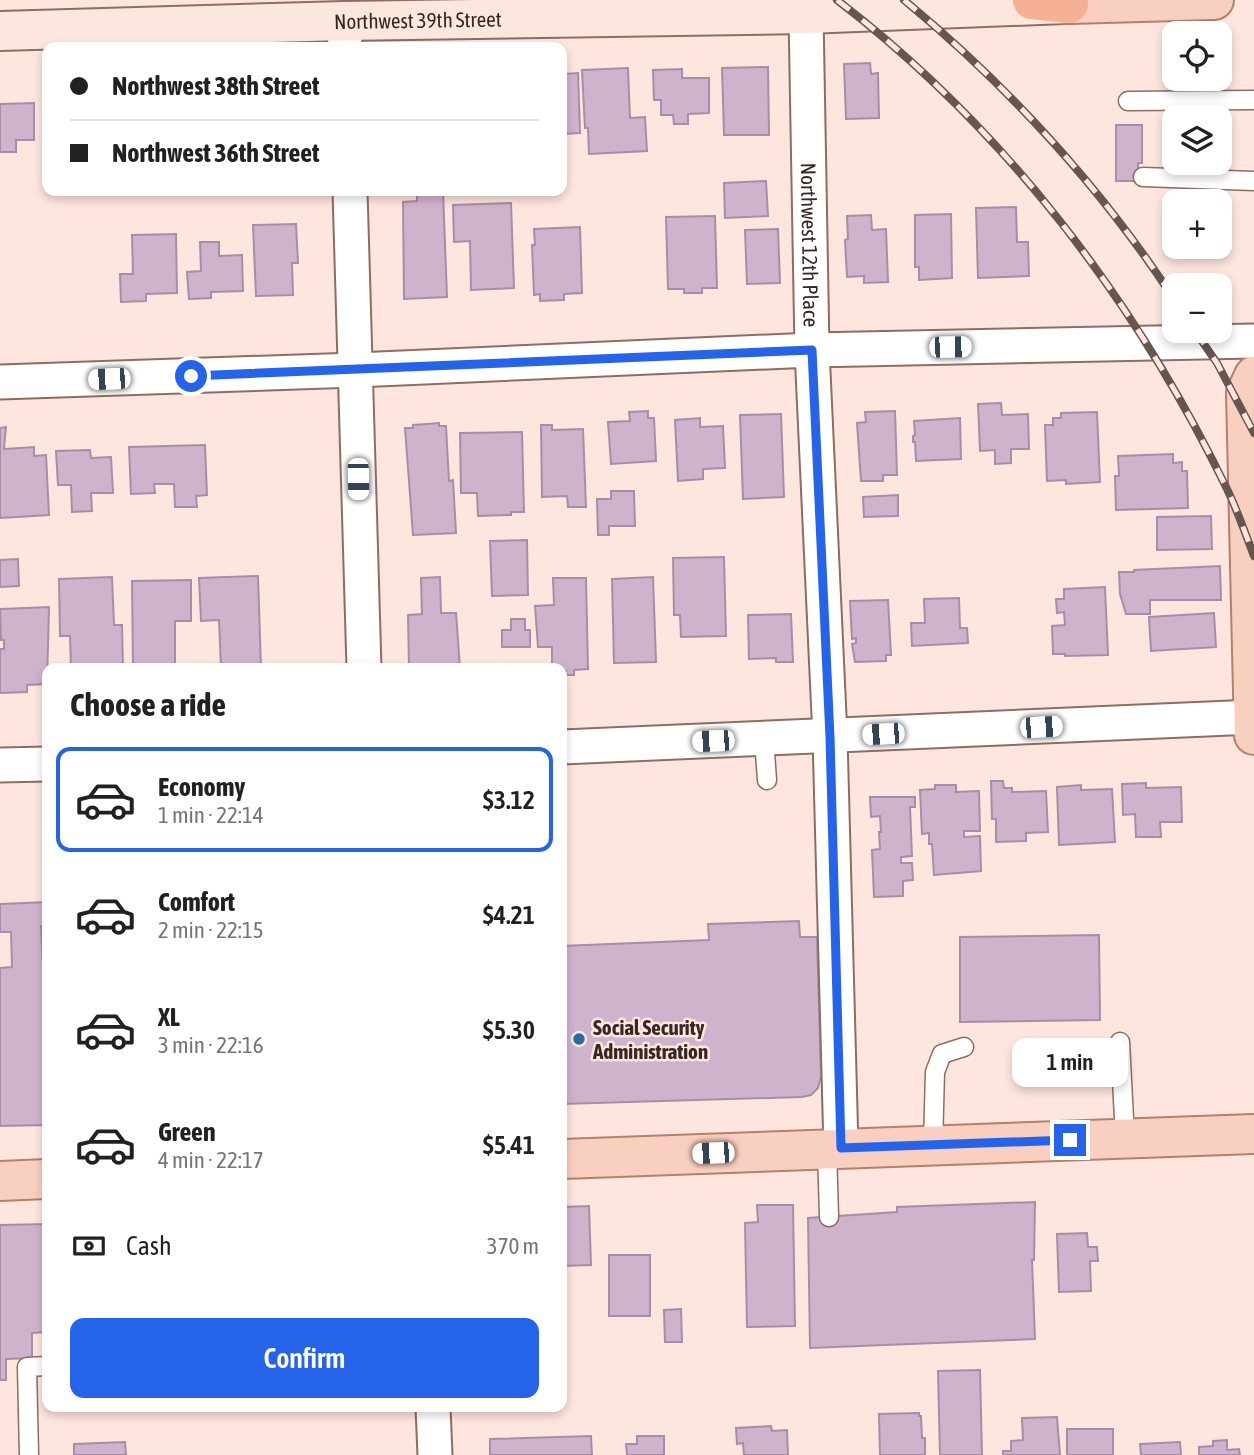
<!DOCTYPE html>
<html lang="en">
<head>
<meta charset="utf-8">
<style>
	:root { --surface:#fff; --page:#f2f2f2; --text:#202124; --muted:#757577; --line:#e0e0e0; --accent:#2563eb }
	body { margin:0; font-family:"Asap Condensed",sans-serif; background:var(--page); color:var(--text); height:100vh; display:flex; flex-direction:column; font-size:26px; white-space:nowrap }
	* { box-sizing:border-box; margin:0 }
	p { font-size:23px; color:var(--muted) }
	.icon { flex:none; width:38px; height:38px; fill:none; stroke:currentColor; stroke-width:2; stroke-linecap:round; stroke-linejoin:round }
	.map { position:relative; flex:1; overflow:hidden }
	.details { position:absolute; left:42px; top:663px; width:525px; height:749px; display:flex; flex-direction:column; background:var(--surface); border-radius:14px; box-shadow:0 4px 10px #0003 }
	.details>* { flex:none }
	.banner { position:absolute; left:42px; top:42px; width:525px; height:154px; border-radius:14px; box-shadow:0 4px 10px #0003; display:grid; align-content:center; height:154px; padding:0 28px; background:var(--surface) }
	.fabs { position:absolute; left:1162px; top:21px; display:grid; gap:14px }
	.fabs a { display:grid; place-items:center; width:70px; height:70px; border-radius:14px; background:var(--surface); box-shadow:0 4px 10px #0003; font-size:35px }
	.end { position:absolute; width:32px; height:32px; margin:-16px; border:9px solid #2563eb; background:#fff; box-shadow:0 0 0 4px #fff }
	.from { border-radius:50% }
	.bubble { position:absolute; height:49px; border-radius:14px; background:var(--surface); box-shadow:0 4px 10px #0003; font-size:23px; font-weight:600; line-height:49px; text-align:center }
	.car { position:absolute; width:21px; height:42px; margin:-21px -10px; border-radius:9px; box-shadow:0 0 5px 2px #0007; background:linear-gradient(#fff 24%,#345 0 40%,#fff 0 76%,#345 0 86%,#fff 0) }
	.banner b { display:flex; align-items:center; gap:24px; height:66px; font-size:26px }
	.banner b+b { border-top:2px solid var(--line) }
	.banner i { width:18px; height:18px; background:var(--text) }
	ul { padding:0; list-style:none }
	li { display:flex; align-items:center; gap:21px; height:105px; margin:0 14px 10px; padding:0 14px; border:4px solid transparent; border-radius:14px }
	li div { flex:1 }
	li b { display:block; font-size:26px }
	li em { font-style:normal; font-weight:600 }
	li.current { border-color:var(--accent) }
	li>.icon { width:63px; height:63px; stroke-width:1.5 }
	h2 { padding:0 28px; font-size:32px; line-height:84px }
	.pay { display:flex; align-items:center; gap:18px; height:77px; padding:0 28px; font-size:26px }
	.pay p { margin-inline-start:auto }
	.button { display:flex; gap:14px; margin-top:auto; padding:14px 28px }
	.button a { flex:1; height:80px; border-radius:14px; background:var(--accent); color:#fff; font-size:28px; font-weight:600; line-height:80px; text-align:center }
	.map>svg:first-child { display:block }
	.building { fill:#cfb3cd; stroke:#a88da6; stroke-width:2 }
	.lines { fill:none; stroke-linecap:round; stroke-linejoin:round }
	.service-casing { stroke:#8f6c60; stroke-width:21 }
	.minor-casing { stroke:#8f6c60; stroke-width:37 }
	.secondary-casing { stroke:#8f6c60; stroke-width:42 }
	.primary-casing { stroke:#b2806d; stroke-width:42 }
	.motorway-casing { stroke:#b2806d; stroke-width:42 }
	.service { stroke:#fff; stroke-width:18 }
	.minor { stroke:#fff; stroke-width:33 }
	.secondary { stroke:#fce7df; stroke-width:38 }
	.primary { stroke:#f9d0bf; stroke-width:38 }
	.motorway { stroke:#f5b095; stroke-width:38 }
	.rail-casing { stroke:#675650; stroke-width:8 }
	.rail { stroke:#fee6de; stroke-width:5; stroke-dasharray:16; stroke-linecap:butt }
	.route { stroke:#2563eb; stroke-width:9 }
	.poi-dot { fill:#286ba0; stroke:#fee6de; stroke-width:2.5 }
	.labels { text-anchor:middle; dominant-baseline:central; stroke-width:5; stroke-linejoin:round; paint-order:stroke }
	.street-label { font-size:21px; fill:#362722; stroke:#fee6de }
	.poi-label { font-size:21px; font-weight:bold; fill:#362722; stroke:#fee6de; text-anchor:start }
</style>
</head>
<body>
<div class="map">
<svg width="1254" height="1455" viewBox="0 0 1254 1455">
	<rect width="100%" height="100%" fill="#fee6de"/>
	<g class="building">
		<path d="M562,63h3v11l13,-1 2,60 -18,1z"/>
		<path d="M870,63l1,11 7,-1 1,45 -33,1 -2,-55z"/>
		<path d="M768,67l1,68h-45l-2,-67z"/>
		<path d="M628,68l2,50 15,-1 2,34 -58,3 -1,-26h-3l-3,-58z"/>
		<path d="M682,69v9h27v35l-21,1v10h-14l-1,-9h-12v-15h-7l-1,-30z"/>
		<path d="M34,103v37h-18v12h-16v-48z"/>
		<path d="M1116,125h26v38h-4v18h-22z"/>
		<path d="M766,181l2,35 -43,2 -1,-35z"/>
		<path d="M181,191h61v2l-61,2z"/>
		<path d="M417,191h26l4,106 -43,2 -1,-97 14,-1z"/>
		<path d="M511,203l3,85 -43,2 -1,-49 -16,1 -1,-37z"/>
		<path d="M1016,207l1,35h11l1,34 -51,2 -2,-70z"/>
		<path d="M951,214l1,64 -33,2v-13h-4v-52z"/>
		<path d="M871,215l1,15 14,-1 2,53 -24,1v-7l-17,1 -2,-37 3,-1 -1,-23z"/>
		<path d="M715,216l2,72h-15v5h-18v-4h-16l-2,-72z"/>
		<path d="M296,224l2,39h-6l1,32 -37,1 -3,-71z"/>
		<path d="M580,227l2,66 -18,1v6l-24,1v-7l-6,1 -2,-50h3l-1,-16z"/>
		<path d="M778,229l2,54 -33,1 -2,-54z"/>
		<path d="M176,234l1,59 -31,1v7l-25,1 -1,-28h13l-1,-39z"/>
		<path d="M200,242h19v14l23,-1 1,36 -32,1v6l-22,1 -2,-27 14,-1z"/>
		<path d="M1001,403l1,12 26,-1 1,35h-18v14l-16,1v-14l-15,1 -2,-47z"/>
		<path d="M648,411v7h6l2,43 -45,3 -3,-42 22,-1 -1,-9z"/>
		<path d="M895,411l2,64h-14v6h-22l-4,-58 9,-1 -1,-10z"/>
		<path d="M1097,412l3,70 -34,2v-4l-19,1 -2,-56h8v-7h8v-5z"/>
		<path d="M781,414l3,83 -41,2 -3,-84z"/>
		<path d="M700,418v9l23,-1 2,42 -22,1v10l-25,2 -3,-61z"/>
		<path d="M960,418l1,41 -45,2 -1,-19h-2v-6l2,-1 -1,-14z"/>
		<path d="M439,423v3h7l3,55 4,-1 3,53 -43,2 -8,-107h8v-3z"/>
		<path d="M541,425h11v5l31,-1 3,78h-18l-1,-11 -25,1z"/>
		<path d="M6,427l-2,22 30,-2v9l12,-1 3,60 -49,3v-90z"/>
		<path d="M522,432l2,80h-13v3l-33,1 -1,-23h-16l-1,-60z"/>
		<path d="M205,445l2,50 -11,1 1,11h-22l-1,-23h-20l1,9 -24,1 -2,-47z"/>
		<path d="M90,450l1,8 20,-1 2,36h-22l1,18 -20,1 -1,-27h-13l-2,-34z"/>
		<path d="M1173,454v9l9,-1v9h5l1,37 -72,2 -1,-34h4l-1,-20z"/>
		<path d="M611,491h23l1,35h-26v9h-11l-1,-36h14z"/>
		<path d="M898,495v21l-34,1 -1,-20z"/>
		<path d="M1211,516l1,33 -55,1v-33z"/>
		<path d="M527,540l1,55 -36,1 -2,-55z"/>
		<path d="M724,557l2,79 -45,1 -1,-22h-6l-1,-57z"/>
		<path d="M18,559l1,27 -19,1v-27z"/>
		<path d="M1220,566l1,34h-71v14h-24l-6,-20 -1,-22h15v-2z"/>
		<path d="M258,576l3,92h-40l-2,-48 -18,1 -2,-43z"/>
		<path d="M112,577l2,48h8l1,43h-52l-1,-32h-10l-1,-57z"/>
		<path d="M440,577l1,36h15l4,55h-51l-1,-53 14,-1 -1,-36z"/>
		<path d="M653,577l3,85 -42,1 -2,-84z"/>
		<path d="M553,578h33l2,91 -14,1v5h-8v-4h-4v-3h-10v-21h-14l-3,-41 19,-1z"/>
		<path d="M191,580v41h-16v47h-42l-1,-87z"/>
		<path d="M1105,587l3,68 -43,1v-2h-12l-1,-28 13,-1 -1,-13 -7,1 -1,-14h8v-10z"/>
		<path d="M959,598l1,30h7l1,15 -56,3 -1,-23h14l-1,-24z"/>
		<path d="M888,600l3,55h-5v6l-31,1 -3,-18 4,-1v-5l-4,1 -2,-38z"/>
		<path d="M49,607l-2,77 -20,1v7l-27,1v-44h4v-9h-3l-1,-31z"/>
		<path d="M1214,613l2,34 -65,4 -2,-34z"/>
		<path d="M791,614l2,48h-17v-4l-27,1 -1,-44z"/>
		<path d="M511,619h14v11h5v17h-28v-17h9z"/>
		<path d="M991,781h12l1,7h8v4l34,-1 2,41 -22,1v8l-30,1v-23h-4z"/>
		<path d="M1146,783v5l35,-1 1,35h-22l1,15h-25l-1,-23 -12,1 -1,-31z"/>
		<path d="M935,785h21v7l23,-1 1,40h-16v6l16,-1 1,35 -47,4 -2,-31h-3v-11l-7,1 -2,-44 15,-1z"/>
		<path d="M1081,785v5l31,-1 3,53 -56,3 -2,-58z"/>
		<path d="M870,797h45v10h-5l2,49 -11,1v6h11l1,17 -10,1v15l-29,1 -2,-47 8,-1 -1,-17h2l-1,-16 -9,1z"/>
		<path d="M47,902v24h-6l2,40h4v159l-47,1v-158l12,-1 -1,-35h-11v-28z"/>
		<path d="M799,921l1,16h17l4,139 -3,12 -7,7 -9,2 -240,7v-158l147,-6 -1,-16z"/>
		<path d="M1099,935l1,85 -140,2v-85z"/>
		<path d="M1035,1202l-1,58h-2l3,79 -225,9 -2,-130 89,-6v-5z"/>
		<path d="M757,1205h36l2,121 -48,1 -2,-104 13,-1z"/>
		<path d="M589,1206l2,59 -29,1v-59z"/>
		<path d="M47,1224v108l-15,1v25l-26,1v21h-6v-155z"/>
		<path d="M1087,1233l1,14h9l1,14h-8l1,30 -32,1 -2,-58z"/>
		<rect x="609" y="1255" width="41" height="61"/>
		<path d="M681,1309l1,33h-17l-1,-32z"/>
		<path d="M980,1370l2,85h-42l-2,-84z"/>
		<path d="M919,1413v3h2l1,22h3v17h-45l-1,-41z"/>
		<path d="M1057,1417l3,38h-57v-4h8v-10l12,-1 -1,-22z"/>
		<path d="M771,1426l1,5 15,-1 1,25h-44l-1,-12 -6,1 -1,-16z"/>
		<rect x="1067" y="1429" width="46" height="26"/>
		<path d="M591,1436l1,19h-102v-16z"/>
		<path d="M637,1436h27v19h-37l-1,-11h11z"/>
		<path d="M1227,1440v10l12,-1 1,6h-41v-8l14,-1v-5z"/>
		<path d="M125,1442l1,13h-52v-11z"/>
		<path d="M1180,1442l1,13h-40l-1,-11z"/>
	</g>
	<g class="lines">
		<defs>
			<g id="service">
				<path d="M1128,101l126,-1"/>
				<path d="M1143,177l111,4"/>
				<path d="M764,739l3,41"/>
				<path d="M1120,1042l5,96"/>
				<path d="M933,1145l2,-73 7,-18 22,-7"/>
				<path d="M827,1149l2,68"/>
				<path d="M29,1455l-2,-88 20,-1"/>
			</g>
			<g id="minor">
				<path id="s1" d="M806,14l6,336 18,387 11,411"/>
				<path d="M344,21l1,26"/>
				<path d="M350,191l14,477"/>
				<path d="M0,382l356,-12 456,-20 442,-9"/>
				<path d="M562,747l692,-30"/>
				<path d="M0,765l47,-1"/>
				<path d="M433,1407l2,48"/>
			</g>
			<g id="secondary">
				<path id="s2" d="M0,31l344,-10 462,-7 259,-10"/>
			</g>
			<g id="primary">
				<path d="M1069,4l145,-4"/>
				<path d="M1254,376l-8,17 8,342"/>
				<path d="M562,1159l692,-25"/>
				<path d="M0,1181l47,-2"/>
			</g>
			<path id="motorway" d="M1032,0l37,4"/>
		</defs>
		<use href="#service" class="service-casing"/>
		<use href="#minor" class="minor-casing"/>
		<use href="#secondary" class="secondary-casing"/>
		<use href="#primary" class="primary-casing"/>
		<use href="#motorway" class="motorway-casing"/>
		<use href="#service" class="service"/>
		<use href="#minor" class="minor"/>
		<use href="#secondary" class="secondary"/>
		<use href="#primary" class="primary"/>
		<use href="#motorway" class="motorway"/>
		<defs>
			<g id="rail">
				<path d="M837,0c167,128 297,298 389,487 11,22 19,46 28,69"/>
				<path d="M904,0c104,86 196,186 270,299"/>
				<path d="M1195,331l22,32 37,70"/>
			</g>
		</defs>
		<use href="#rail" class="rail-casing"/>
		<use href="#rail" class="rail"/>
	</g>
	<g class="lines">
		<path class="route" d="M191,376l621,-26 18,387 11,411 229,-8"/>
	</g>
	<circle class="poi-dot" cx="579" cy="1039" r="7"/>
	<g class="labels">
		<g class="street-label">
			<text stroke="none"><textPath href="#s2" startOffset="418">Northwest 39th Street</textPath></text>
			<text stroke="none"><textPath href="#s1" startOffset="231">Northwest 12th Place</textPath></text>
		</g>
		<g class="poi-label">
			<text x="593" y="1027">Social Security<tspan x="593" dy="24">Administration</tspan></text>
		</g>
	</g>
</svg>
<div class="fabs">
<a><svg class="icon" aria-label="locate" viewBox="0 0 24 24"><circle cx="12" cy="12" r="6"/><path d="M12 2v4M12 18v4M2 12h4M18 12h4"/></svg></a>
<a><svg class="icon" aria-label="layers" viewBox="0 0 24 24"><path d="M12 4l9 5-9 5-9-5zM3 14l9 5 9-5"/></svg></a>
<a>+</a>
<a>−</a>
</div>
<i class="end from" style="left:191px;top:376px"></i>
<i class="end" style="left:1070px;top:1140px"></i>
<div class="bubble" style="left:1012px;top:1038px;width:116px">1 min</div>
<i class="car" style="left:950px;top:347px;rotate:89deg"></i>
<i class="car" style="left:109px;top:379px;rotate:268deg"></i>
<i class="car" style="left:358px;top:479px;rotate:179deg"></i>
<i class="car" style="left:1041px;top:727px;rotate:87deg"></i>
<i class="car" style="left:883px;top:734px;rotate:267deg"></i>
<i class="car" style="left:713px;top:741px;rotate:268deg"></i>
<i class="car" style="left:713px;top:1153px;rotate:268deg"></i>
<div class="banner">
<b><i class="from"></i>Northwest 38th Street</b>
<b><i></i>Northwest 36th Street</b>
</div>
<section class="details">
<h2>Choose a ride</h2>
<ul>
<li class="current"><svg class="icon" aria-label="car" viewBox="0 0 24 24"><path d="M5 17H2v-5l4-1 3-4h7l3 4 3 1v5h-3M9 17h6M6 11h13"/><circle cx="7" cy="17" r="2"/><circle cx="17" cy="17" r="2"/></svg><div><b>Economy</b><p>1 min · 22:14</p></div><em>$3.12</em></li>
<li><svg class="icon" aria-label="car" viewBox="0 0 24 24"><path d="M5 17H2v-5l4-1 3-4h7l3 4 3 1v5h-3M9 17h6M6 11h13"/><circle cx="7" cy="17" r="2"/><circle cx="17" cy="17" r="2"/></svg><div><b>Comfort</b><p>2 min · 22:15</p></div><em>$4.21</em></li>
<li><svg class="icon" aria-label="car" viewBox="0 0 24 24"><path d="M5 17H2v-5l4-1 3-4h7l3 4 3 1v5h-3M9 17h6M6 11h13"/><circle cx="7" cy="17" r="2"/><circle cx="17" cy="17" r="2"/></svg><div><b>XL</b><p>3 min · 22:16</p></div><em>$5.30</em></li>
<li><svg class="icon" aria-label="car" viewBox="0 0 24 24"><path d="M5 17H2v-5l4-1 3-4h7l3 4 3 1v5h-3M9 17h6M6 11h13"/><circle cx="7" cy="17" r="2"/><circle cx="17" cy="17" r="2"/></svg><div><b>Green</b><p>4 min · 22:17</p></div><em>$5.41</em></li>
</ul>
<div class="pay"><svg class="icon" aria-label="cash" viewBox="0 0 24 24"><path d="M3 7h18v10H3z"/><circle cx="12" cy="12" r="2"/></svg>Cash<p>370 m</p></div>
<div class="button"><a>Confirm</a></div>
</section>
</div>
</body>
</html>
